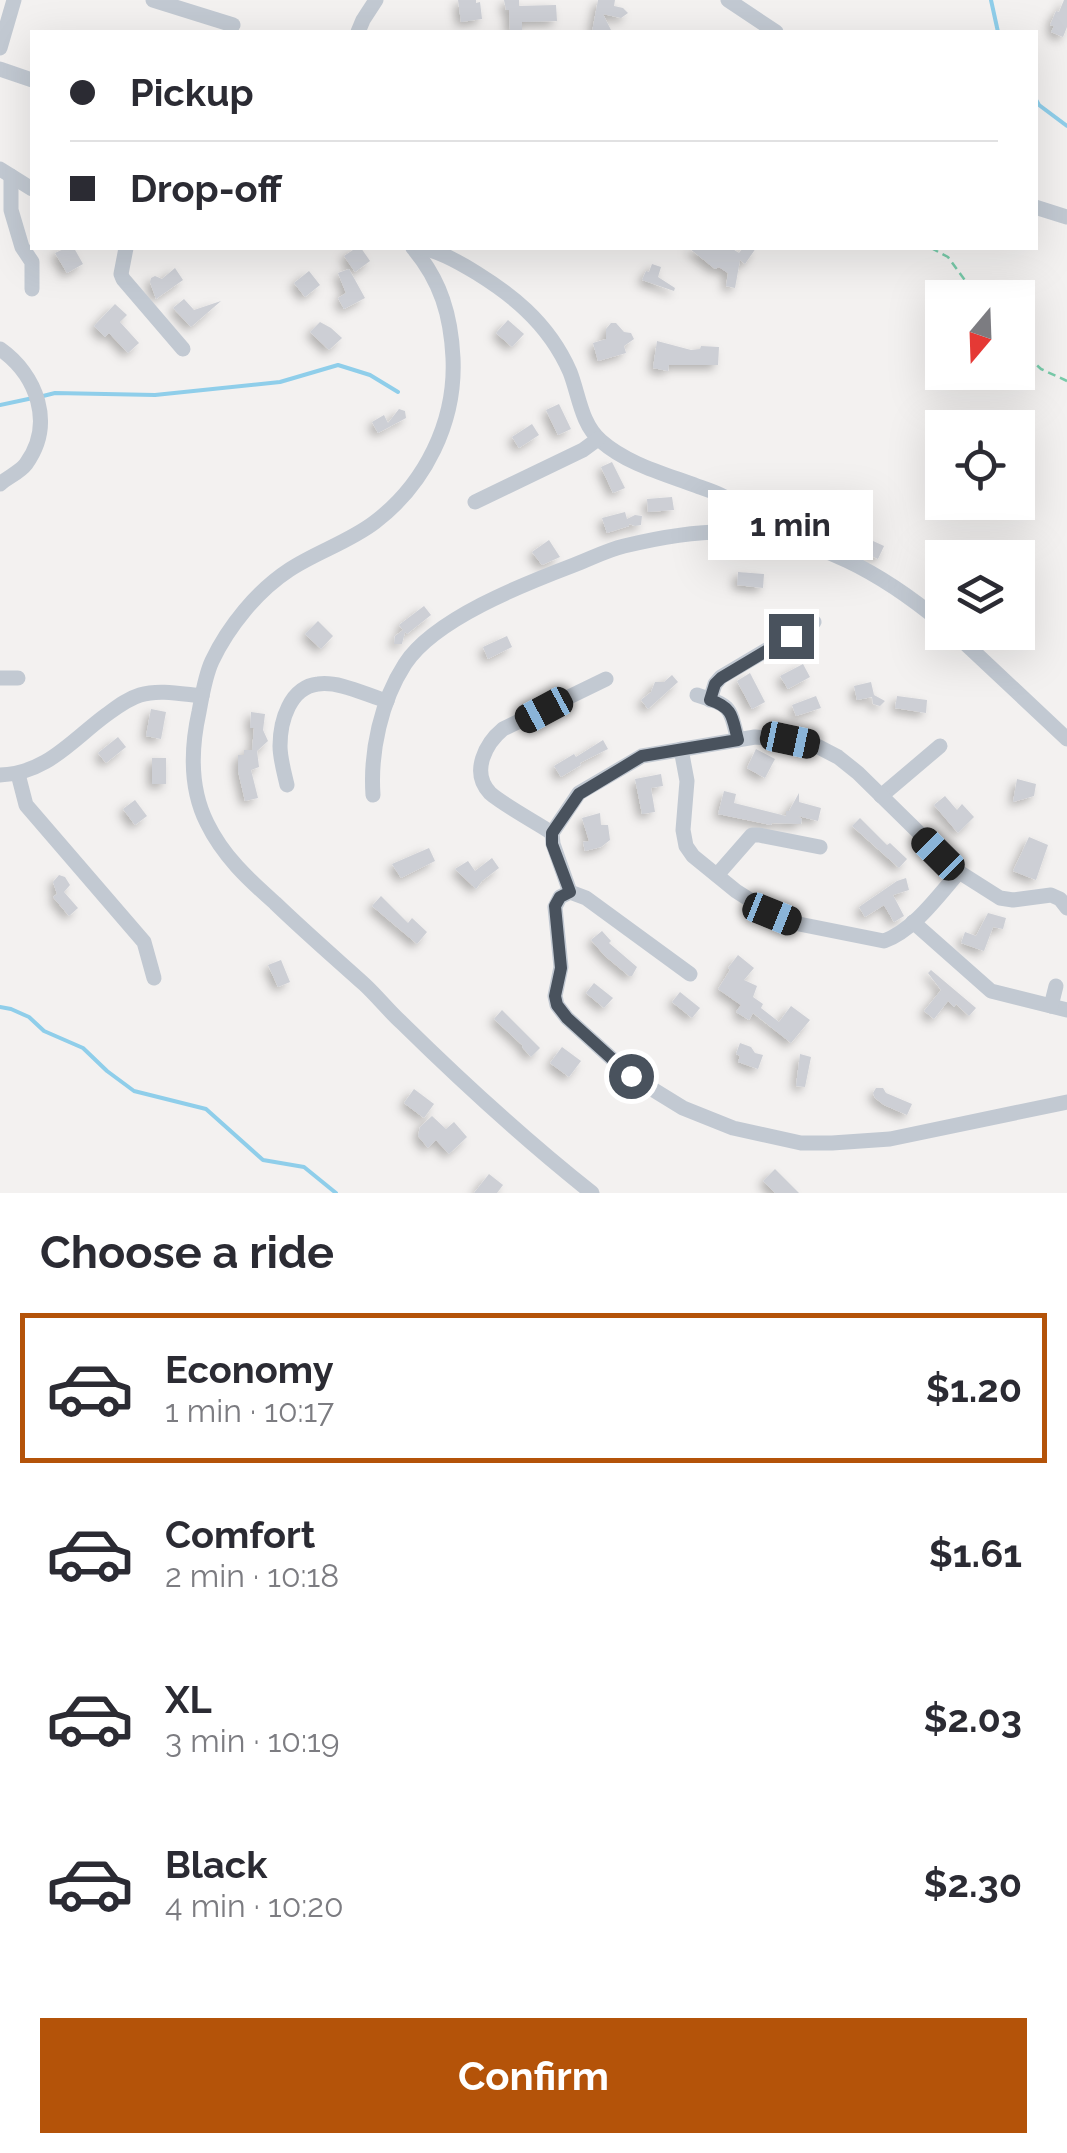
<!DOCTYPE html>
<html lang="en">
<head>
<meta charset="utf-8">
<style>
	:root { --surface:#fff; --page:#f2f2f3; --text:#2b2b33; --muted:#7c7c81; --line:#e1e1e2; --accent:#b45309 }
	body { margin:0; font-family:Raleway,sans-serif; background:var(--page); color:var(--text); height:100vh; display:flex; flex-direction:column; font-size:38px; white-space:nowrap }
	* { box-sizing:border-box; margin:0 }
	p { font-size:32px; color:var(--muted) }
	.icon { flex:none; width:55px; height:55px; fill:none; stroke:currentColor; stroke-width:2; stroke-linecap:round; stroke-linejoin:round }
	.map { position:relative; height:1193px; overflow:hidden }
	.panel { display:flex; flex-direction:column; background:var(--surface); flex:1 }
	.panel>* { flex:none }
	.banner { position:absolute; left:30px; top:30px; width:1008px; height:220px; border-radius:0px; box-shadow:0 10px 40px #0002; display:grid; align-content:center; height:220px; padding:0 40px; background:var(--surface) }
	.needle { width:65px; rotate:199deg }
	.buttons { position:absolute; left:925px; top:280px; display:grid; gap:20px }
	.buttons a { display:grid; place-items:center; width:110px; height:110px; border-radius:0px; background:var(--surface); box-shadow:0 10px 40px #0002; font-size:50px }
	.end { position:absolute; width:45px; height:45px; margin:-22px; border:12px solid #49525d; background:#fff; box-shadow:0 0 0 5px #fff }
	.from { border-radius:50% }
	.bubble { position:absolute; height:70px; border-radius:0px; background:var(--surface); box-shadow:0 10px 40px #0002; font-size:32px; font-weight:700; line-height:70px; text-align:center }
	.car { position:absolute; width:30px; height:60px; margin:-30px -15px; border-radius:12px; box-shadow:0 0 8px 2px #0007; background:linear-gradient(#222 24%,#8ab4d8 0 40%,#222 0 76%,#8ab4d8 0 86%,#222 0) }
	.banner b { display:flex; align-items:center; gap:35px; height:95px; font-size:38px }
	.banner b+b { border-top:2px solid var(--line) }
	.banner i { width:25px; height:25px; background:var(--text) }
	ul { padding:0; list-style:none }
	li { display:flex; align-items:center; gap:30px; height:150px; margin:0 20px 15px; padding:0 20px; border:5px solid transparent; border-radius:0px }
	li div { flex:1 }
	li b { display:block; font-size:38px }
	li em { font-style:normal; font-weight:700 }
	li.current { border-color:var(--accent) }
	li>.icon { width:90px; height:90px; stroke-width:1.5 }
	h2 { padding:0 40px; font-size:45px; line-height:120px }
	.action { display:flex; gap:20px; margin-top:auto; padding:20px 40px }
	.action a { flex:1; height:115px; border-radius:0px; background:var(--accent); color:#fff; font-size:40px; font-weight:700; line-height:115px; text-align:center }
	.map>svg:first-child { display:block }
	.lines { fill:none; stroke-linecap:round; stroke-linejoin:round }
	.stream { stroke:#8fceea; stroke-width:4 }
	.building { fill:#cdcfd5; filter:url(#shadow) }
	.path { stroke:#79ccab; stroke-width:2.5; stroke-dasharray:8 5; stroke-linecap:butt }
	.minor { stroke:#c2c9d2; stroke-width:15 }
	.route { stroke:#49525d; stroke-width:12 }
</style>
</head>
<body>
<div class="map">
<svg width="1067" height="1193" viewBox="0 0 1067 1193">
	<defs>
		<filter id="shadow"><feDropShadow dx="-4.5" dy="4.5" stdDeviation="5" flood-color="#0004"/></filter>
	</defs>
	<rect width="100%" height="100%" fill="#f3f1f0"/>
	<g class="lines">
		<g class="stream">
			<path d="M991,0l7,32"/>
			<path d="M1035,98l4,7 28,21"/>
			<path d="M43,396l12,-3 100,2 125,-13 58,-17 32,10 28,17"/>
			<path d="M0,405l33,-7"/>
			<path d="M0,1007l11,2 18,8 15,14 39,17 24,23 27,20 72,18 57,51 41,7 32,26"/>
		</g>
	</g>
	<g class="building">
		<path d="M458,0h18v3l4,-1 2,17 -21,3z"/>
		<path d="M504,0h15v6l37,-1 1,16 -35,1v8h-12l-1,-20h-3z"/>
		<path d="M598,0h17l-1,6 9,2 5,5 -7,5 -18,-4 9,18h-20z"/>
		<path d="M1064,0h3v27l-4,10 -12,-5 3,-6 -4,-1 6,-14 3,1z"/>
		<path d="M66,248h8l9,16 -16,9 -12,-20z"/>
		<path d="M356,248h5l9,13 -15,11 -11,-16z"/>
		<path d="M689,248h42l8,5 4,-5h13l-11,16 -5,-4 -5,28 -9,-2 2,-13 -9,-6 -4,2z"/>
		<path d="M652,264l9,3 -3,10 17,11 -1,3 -32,-11 4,-9 3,1z"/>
		<path d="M175,268l8,12 -27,19 -6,-17 1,-4 4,-2 7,3z"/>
		<path d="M349,269l16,29 -21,11 -6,-11 8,-5 -8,-20z"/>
		<path d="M309,271l11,14 -15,12 -11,-14z"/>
		<path d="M184,299l10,11 27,-9 -30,26 -18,-19z"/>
		<path d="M115,304l12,11 -7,7 19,21 -11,10 -19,-20 -4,4 -11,-11z"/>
		<path d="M508,320l16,14 -12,13 -16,-14z"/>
		<path d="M320,322l11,6 11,10 -13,12 -19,-18z"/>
		<path d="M611,323h5l8,9 7,1 3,6 -10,7 2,7 -28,8 -5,-18 13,-4v-10z"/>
		<path d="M657,341l34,9 9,-1 1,-3 18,1 -1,18h-49l-1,6 -15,-3z"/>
		<path d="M559,404l12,25 -13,6 -12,-25z"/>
		<path d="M399,409l6,2 1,7 -28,15 -6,-11 12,-7 4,8z"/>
		<path d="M532,424l7,11 -20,13 -7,-11z"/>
		<path d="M612,462l13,26 -12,5 -12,-26z"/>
		<path d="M672,497l2,13 -26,2 -1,-13z"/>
		<path d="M625,512l2,7 8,-4 7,1 -1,9 -6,1 -6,-2v2l-22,7 -5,-15z"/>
		<path d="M816,519l25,8 -4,12 -24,-8z"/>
		<path d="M860,535l24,11 -6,13 -24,-11z"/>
		<path d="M549,540l11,17 -18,8 -10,-13z"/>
		<path d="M738,572l26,2 -1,14 -26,-3z"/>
		<path d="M424,606l7,9 -24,19 -2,-2 -3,12h-8l1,-8 8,-6 -4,-5z"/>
		<path d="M318,621l15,15 -12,13 -16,-15z"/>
		<path d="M507,636l5,11 -24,12 -5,-12z"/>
		<path d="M803,664l7,13 -22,12 -8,-13z"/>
		<path d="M750,673l15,29 -13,7 -15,-28z"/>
		<path d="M672,675l6,7 -30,27 -7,-9 10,-8 4,-10h9z"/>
		<path d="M871,682l3,13 11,6 -5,5 -7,-2 -1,-7 -15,3 -3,-14z"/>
		<path d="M816,696l5,12 -25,8 -4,-11z"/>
		<path d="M897,696l30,4 -1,13 -31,-5z"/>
		<path d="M151,709l15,3 -5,27 -15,-3z"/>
		<path d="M251,712l14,2 -2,16 5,11 -11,10 2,16 -8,3 7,28 -13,3 -7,-30v-16h6v-5h8l2,-22h-4z"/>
		<path d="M118,737l8,10 -20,16 -8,-10z"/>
		<path d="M603,740l5,9 -28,14 1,2 -20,12 -7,-11 20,-12 2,3z"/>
		<path d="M756,749l19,10 -10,19 -18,-10z"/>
		<rect x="152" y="758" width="14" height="26"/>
		<path d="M661,774l2,12 -12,2 4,24 -13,2 -7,-35z"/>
		<path d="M1017,779l19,5 -2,12 -21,6z"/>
		<path d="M724,791l12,3 -2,9 52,13v-5h3l10,-18v9l22,6 -3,13 -20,-5 4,3 -1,5 -29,-1 -1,2 -53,-11z"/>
		<path d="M945,796l12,14 5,-6 12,13 -16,16 -24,-28z"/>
		<path d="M135,800l12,16 -12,9 -12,-16z"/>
		<path d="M600,813l1,12h7l2,15 -9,7 -16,4 -2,-9 6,-1 -7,-23z"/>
		<path d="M860,818l27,27 3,-2 17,16 -8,9 -47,-42z"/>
		<path d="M1029,837l19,8 -12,35 -23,-9z"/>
		<path d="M429,848l6,13 -34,17 -9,-14z"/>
		<path d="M492,858l7,10 -17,13 -6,8 -21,-20 13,-8 7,10z"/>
		<path d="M59,875l6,2 5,8 -6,7 14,16 -9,8 -16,-19 4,-3 -4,-12z"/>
		<path d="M906,878l3,12 -16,5 11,21 -10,6 -10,-17 -19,12 -6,-10 38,-26z"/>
		<path d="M381,896l27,27 4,-5 15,14 -10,12 -45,-38z"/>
		<path d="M988,913l18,5 -3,11 -10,-2 -9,24 -23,-8 4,-11 11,4z"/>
		<path d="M602,931l9,10 -2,2 28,24 -5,9h-3l-24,-20 -14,-16z"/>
		<path d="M738,955l16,13 -10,12 13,6 -4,11 10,7 -2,4 18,14 12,-16 19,14 -19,23 -38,-30 -4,7 -13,-8 5,-7 -23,-16 12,-19 -2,-2z"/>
		<path d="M281,960l9,22 -12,5 -10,-22z"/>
		<path d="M931,970l45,38 -7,8 -13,-12 -2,3 -6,-6 -14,18 -10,-8 17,-21 -13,-17z"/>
		<path d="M594,983l19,15 -9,10 -18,-15z"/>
		<path d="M680,992l20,16 -8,10 -20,-16z"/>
		<path d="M502,1010l38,38 -9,9 -9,-10 1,-1 -29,-27z"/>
		<path d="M740,1043l11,4 4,6 8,2 -5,14 -20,-7 2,-6 -4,-2z"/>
		<path d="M562,1047l19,14 -12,16 -19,-14z"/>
		<path d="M800,1054l11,3 -6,30 -9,-1z"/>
		<path d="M876,1088h7l3,5 26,11 -5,11 -23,-10 -9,-7 -2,-5z"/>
		<path d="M414,1089l20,15 -10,14 -20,-15z"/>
		<path d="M432,1116l14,13 8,-7 13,15 -18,17 -13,-14 -8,8 -10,-12 2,-9z"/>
		<path d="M775,1169l24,24h-24l-12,-12z"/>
		<path d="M489,1174l14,11 -6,8h-23z"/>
	</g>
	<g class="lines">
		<g class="path">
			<path d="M931,248l17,9 30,41"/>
			<path d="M1018,348l23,21 26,12"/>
		</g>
		<g class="minor">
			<path d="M153,0l80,25"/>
			<path d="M728,0l48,32"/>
			<path d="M358,32l5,-12 13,-20"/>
			<path d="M0,48l14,-48"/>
			<path d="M0,69l32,11"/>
			<path d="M0,169l32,20"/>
			<path d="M11,176v34l11,37 10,15v27"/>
			<path d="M1035,207l32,10"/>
			<path d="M126,248l-5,26 2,5 60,70"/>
			<path d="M413,248c28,33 38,68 40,110 3,64 -28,126 -78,164 -26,20 -59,30 -86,48 -32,21 -61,57 -77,91 -7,15 -10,35 -13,51 -8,36 -9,77 8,111 16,33 41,56 68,80 29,28 59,54 89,81 13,12 24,26 37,38 61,60 124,118 191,171"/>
			<path d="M422,248c29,5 82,41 104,62 18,17 34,39 44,62 9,23 11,52 31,69 26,23 64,33 96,45 14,5 30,10 41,20 10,9 17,19 24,30"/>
			<path d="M0,349c37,26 55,75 26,115 -6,8 -18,13 -26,20"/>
			<path d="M475,502l108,-52 15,-11"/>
			<path d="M953,632l114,107"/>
			<path d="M0,678h18"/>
			<path d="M697,695c34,11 32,10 41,45"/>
			<path d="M710,700l5,-16 6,-7 93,-55"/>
			<path d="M681,749l6,32 -4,49 3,16 7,10 43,35 36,23 22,9 90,18c30,-11 54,-45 75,-69"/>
			<path d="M18,774l8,31 118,137 10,36"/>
			<path d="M0,775c46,-1 72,-35 106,-60 11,-8 21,-16 34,-20 19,-6 42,-1 62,1"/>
			<path d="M287,785c-3,-13 -7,-27 -7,-39 0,-25 10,-59 38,-62 22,-3 48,11 69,17"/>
			<path d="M373,795c-3,-43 8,-94 32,-131 29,-45 119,-80 169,-99 16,-6 33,-15 50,-19 37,-9 75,-16 113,-14 80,4 146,42 205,91"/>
			<path d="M881,796l59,-50"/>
			<path d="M552,833c-15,-10 -50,-29 -62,-40 -20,-21 -4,-50 13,-64l103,-50"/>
			<path d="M717,875l35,-40h7l61,12"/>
			<path d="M570,892l-17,-48 -1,-11 27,-40 63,-37 113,-19 35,3 23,4 25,13 20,16 101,99 41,26 13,2 38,-5 9,4 7,9"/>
			<path d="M913,922l78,69 76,19"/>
			<path d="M690,974l-104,-76 -16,-6 -10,5 -5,10 6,60 -6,29 2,9 10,13 64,58 52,32 50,20 68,15h31l58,-4 177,-37"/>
			<path d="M1051,1006l5,-20"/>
		</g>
	</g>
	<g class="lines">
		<path class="route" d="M631,1076l-64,-58 -10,-13 -2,-9 6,-28 -6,-62 5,-9 10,-5 -18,-48v-11l27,-39 63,-38 96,-16c-6,-22 -4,-32 -28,-40l5,-16 6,-6 70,-42"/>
	</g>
</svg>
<div class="buttons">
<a><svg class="needle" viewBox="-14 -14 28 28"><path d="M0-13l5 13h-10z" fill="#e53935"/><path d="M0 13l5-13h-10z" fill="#7c7c81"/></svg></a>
<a><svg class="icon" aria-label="locate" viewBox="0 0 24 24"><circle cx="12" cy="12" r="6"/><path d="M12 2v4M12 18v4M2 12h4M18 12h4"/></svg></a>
<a><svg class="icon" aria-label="layers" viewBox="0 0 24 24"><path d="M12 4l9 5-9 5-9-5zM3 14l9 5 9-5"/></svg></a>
</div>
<i class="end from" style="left:631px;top:1076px"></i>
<i class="end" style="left:791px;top:636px"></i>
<div class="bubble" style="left:708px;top:490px;width:165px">1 min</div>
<i class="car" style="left:544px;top:710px;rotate:242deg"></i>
<i class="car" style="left:790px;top:740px;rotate:102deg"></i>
<i class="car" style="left:938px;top:854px;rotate:315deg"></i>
<i class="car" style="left:772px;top:914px;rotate:112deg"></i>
<div class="banner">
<b><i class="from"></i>Pickup</b>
<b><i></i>Drop-off</b>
</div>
</div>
<section class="panel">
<h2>Choose a ride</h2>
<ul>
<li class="current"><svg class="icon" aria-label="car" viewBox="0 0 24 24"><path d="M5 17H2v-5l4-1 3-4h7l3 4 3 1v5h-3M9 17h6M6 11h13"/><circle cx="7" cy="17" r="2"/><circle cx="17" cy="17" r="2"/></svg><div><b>Economy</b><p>1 min · 10:17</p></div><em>$1.20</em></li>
<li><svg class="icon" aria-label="car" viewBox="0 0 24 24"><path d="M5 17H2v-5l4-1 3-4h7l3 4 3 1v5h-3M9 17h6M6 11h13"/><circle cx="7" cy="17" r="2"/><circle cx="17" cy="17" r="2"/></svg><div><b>Comfort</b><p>2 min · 10:18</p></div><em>$1.61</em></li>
<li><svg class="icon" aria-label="car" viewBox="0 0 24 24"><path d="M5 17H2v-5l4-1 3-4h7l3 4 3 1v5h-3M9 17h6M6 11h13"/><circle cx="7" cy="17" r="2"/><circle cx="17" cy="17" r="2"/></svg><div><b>XL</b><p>3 min · 10:19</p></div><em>$2.03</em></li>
<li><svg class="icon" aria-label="car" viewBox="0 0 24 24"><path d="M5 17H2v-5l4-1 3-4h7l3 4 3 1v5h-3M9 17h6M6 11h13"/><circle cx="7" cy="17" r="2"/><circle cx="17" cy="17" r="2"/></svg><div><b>Black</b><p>4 min · 10:20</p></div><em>$2.30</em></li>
</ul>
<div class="action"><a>Confirm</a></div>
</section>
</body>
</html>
